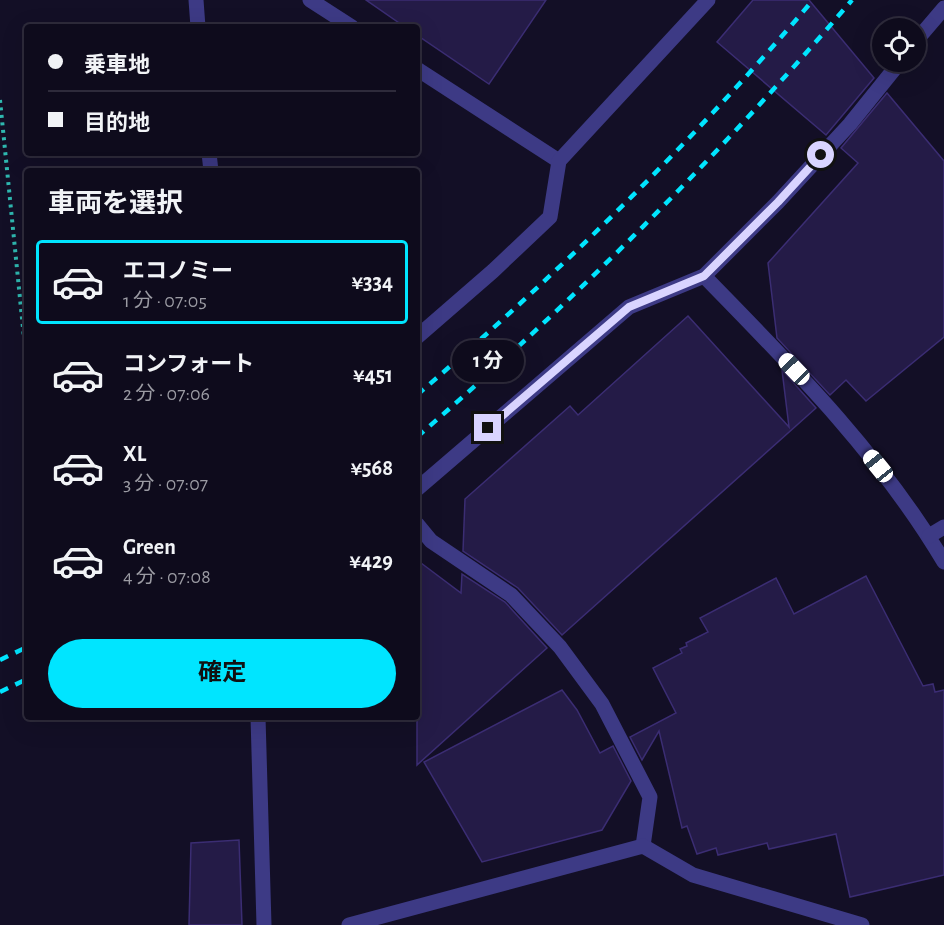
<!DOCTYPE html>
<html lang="ja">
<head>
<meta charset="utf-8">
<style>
	:root { --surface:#0e0b1c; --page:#1c1929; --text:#f1f3f6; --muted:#9b9ba3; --line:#2e2b3b; --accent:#00e5ff }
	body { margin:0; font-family:"Alegreya Sans","Noto Sans JP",sans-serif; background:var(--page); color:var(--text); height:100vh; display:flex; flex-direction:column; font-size:22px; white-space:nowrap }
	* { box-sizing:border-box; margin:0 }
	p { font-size:20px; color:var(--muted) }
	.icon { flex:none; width:33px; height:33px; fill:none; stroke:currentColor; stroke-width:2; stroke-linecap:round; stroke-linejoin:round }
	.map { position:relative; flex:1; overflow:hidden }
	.details { position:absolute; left:24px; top:168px; width:396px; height:552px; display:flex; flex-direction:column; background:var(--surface); border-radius:6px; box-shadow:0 6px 24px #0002,0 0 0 2px var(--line) }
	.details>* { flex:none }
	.hud { position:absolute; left:24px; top:24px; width:396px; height:132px; border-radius:6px; box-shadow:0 6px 24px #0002,0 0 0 2px var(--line); display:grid; align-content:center; height:132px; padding:0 24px; background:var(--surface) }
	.fabs { position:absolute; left:872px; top:18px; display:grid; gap:12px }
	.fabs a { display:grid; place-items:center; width:54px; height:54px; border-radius:50%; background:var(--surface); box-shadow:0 6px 24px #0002,0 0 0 2px var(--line); font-size:30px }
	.end { position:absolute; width:27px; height:27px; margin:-14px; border:8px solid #d9d4ff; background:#111; box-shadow:0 0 0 3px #111 }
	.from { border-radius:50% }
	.bubble { position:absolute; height:42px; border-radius:21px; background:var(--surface); box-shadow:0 6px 24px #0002,0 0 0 2px var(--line); font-size:20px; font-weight:700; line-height:42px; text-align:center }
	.car { position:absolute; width:18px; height:36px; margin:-18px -9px; border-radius:8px; box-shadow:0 0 4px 2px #0007; background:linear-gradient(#fff 24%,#345 0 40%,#fff 0 76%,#345 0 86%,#fff 0) }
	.hud b { display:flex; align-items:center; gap:21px; height:57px; font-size:22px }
	.hud b+b { border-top:2px solid var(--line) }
	.hud i { width:15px; height:15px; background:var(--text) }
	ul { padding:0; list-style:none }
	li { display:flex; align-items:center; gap:18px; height:84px; margin:0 12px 9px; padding:0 12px; border:3px solid transparent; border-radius:6px }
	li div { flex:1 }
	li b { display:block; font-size:22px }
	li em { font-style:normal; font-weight:700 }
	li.on { border-color:var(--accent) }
	li>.icon { width:54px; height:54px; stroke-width:1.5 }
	h2 { padding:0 24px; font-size:27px; line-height:72px }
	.button { display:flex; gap:12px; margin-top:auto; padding:12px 24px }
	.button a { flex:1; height:69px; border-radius:36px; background:var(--accent); color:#111; font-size:24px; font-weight:700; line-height:69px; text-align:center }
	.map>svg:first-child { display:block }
	.building { fill:#241b47; stroke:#3b2d73; stroke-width:1.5 }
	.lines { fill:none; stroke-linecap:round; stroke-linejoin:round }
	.path { stroke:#2fb8b0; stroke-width:4; stroke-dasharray:3 4.5; stroke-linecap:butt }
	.minor { stroke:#3d3a85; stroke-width:15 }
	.rail { stroke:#00e5ff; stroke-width:4.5; stroke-dasharray:9 8; stroke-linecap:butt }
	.route { stroke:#d9d4ff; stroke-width:8 }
</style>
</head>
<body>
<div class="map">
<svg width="944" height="925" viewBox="0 0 944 925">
	<rect width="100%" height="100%" fill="#130f26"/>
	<g class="building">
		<path d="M366,0h180l-57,84 -72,-49v-8h-12z"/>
		<path d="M753,0h56l65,78 -48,57 -109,-93z"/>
		<path d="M887,93l57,68v176l-78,64 -20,-21 -16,15 -53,-57 -9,-75 90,-100 -17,-15z"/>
		<path d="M688,316l101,111 -7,-57 34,38 -254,227 -44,-47 -55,-37 2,-52 105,-93 8,9z"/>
		<path d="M417,560l44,33 1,-19 43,28 42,46 -130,117z"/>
		<path d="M866,576l57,110 10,-2 2,8 9,-2v185l-94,22 -14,-63 -67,15 -2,-6 -49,12 -2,-7 -19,6 -10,-28 -5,2 -23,-97 -17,29 -12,-23 46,-24 -23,-45 29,-15 -2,-4 7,-3 -1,-3 22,-11 -8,-14 76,-40 18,36z"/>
		<path d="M562,690l15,20 23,43 13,-7 18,35 -29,49 -120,32 -58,-100z"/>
		<path d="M239,840l3,85h-53l2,-82z"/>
	</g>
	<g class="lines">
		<path class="path" d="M0,100l27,268"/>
		<g class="minor">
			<path d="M196,0l2,27"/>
			<path d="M310,0l42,27"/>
			<path d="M915,42l29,-34"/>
			<path d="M417,69l142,92"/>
			<path d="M209,153l2,18"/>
			<path d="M704,276c87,89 176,178 240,286"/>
			<path d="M417,337l76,-66 57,-54 9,-56 149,-161"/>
			<path d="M417,489l212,-182 75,-31 74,-74 72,-78 50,-62"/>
			<path d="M417,524l14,17 80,54 49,52 42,57 48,93 -7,49"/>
			<path d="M929,536l15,-9"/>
			<path d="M258,717l6,208"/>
			<path d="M349,925l294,-79 50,29 169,50"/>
		</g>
		<g class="rail">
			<path d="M417,395c142,-122 275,-252 396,-395"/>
			<path d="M417,437c156,-135 301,-280 435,-437"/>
			<path d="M0,660l27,-13"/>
			<path d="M0,692l27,-13"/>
		</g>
	</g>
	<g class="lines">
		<path class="route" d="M488,428l141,-121 75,-31 74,-74 43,-47"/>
	</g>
</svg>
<div class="fabs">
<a><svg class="icon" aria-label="locate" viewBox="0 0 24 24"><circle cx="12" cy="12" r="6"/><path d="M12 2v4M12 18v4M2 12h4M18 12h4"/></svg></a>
</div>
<i class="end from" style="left:821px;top:155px"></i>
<i class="end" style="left:488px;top:428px"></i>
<div class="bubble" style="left:452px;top:340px;width:72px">1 分</div>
<i class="car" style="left:794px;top:369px;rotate:316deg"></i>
<i class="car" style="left:878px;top:466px;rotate:321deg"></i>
<div class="hud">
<b><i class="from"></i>乗車地</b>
<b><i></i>目的地</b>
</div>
<section class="details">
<h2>車両を選択</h2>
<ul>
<li class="on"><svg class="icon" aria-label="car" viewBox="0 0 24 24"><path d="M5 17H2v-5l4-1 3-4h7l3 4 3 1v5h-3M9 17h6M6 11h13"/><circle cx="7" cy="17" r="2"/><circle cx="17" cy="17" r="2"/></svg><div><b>エコノミー</b><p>1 分 · 07:05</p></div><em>¥334</em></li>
<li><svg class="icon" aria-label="car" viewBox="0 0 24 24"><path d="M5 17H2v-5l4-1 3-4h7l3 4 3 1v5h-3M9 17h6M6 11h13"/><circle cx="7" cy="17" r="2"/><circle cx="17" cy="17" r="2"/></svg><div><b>コンフォート</b><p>2 分 · 07:06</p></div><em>¥451</em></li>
<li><svg class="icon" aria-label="car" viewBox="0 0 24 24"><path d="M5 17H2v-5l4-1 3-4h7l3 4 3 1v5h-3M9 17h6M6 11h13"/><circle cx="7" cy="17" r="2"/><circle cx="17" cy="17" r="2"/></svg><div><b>XL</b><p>3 分 · 07:07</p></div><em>¥568</em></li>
<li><svg class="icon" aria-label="car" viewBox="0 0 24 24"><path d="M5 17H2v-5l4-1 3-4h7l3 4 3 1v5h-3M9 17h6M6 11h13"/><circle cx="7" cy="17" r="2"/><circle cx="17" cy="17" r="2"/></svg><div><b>Green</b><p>4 分 · 07:08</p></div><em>¥429</em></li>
</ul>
<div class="button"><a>確定</a></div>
</section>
</div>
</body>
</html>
